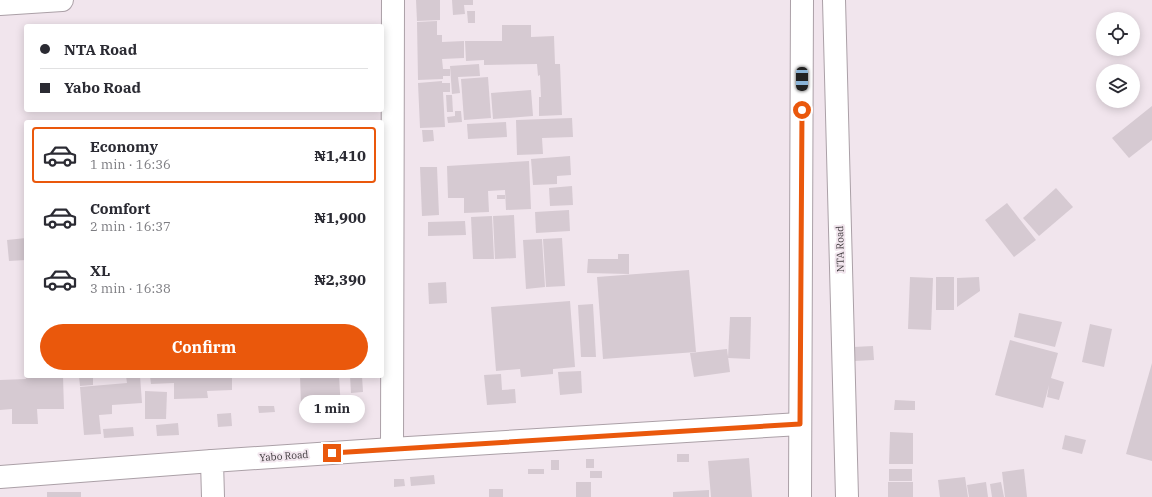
<!DOCTYPE html>
<html lang="en">
<head>
<meta charset="utf-8">
<style>
	:root { --surface:#fff; --page:#f7f7f7; --text:#2b2b33; --muted:#7c7c81; --line:#e1e1e2; --accent:#ea580c }
	body { margin:0; font-family:"IBM Plex Serif",serif; background:var(--page); color:var(--text); height:100vh; display:flex; flex-direction:column; font-size:15px; white-space:nowrap }
	* { box-sizing:border-box; margin:0 }
	p { font-size:13px; color:var(--muted) }
	.icon { flex:none; width:22px; height:22px; fill:none; stroke:currentColor; stroke-width:2; stroke-linecap:round; stroke-linejoin:round }
	.map { position:relative; flex:1; overflow:hidden }
	.panel { position:absolute; left:24px; top:120px; width:360px; height:258px; display:flex; flex-direction:column; background:var(--surface); border-radius:4px; box-shadow:0 2px 10px #0003 }
	.panel>* { flex:none }
	.hud { position:absolute; left:24px; top:24px; width:360px; height:88px; border-radius:4px; box-shadow:0 2px 10px #0003; display:grid; align-content:center; height:88px; padding:0 16px; background:var(--surface) }
	.buttons { position:absolute; left:1096px; top:12px; display:grid; gap:8px }
	.buttons a { display:grid; place-items:center; width:44px; height:44px; border-radius:50%; background:var(--surface); box-shadow:0 2px 10px #0003; font-size:20px }
	.end { position:absolute; width:18px; height:18px; margin:-9px; border:5px solid #ea580c; background:#fff; box-shadow:0 0 0 2px #fff }
	.from { border-radius:50% }
	.bubble { position:absolute; height:28px; border-radius:14px; background:var(--surface); box-shadow:0 2px 10px #0003; font-size:13px; font-weight:700; line-height:28px; text-align:center }
	.car { position:absolute; width:12px; height:24px; margin:-12px -6px; border-radius:5px; box-shadow:0 0 3px 1px #0007; background:linear-gradient(#222 24%,#8ab4d8 0 40%,#222 0 76%,#8ab4d8 0 86%,#222 0) }
	.hud b { display:flex; align-items:center; gap:14px; height:38px; font-size:15px }
	.hud b+b { border-top:1px solid var(--line) }
	.hud i { width:10px; height:10px; background:var(--text) }
	ul { padding:7px 0 0; list-style:none }
	li { display:flex; align-items:center; gap:12px; height:56px; margin:0 8px 6px; padding:0 8px; border:2px solid transparent; border-radius:4px }
	li div { flex:1 }
	li b { display:block; font-size:15px }
	li em { font-style:normal; font-weight:700 }
	li.on { border-color:var(--accent) }
	li>.icon { width:36px; height:36px; stroke-width:1.5 }
	.button { display:flex; gap:8px; margin-top:auto; padding:8px 16px }
	.button a { flex:1; height:46px; border-radius:24px; background:var(--accent); color:#fff; font-size:16px; font-weight:700; line-height:46px; text-align:center }
	.map>svg:first-child { display:block }
	.building { fill:#d6cad2 }
	.lines { fill:none; stroke-linecap:round; stroke-linejoin:round }
	.minor-casing { stroke:#aba0a7; stroke-width:24 }
	.secondary-casing { stroke:#aba0a7; stroke-width:24 }
	.minor { stroke:#fff; stroke-width:22 }
	.secondary { stroke:#fff; stroke-width:22 }
	.route { stroke:#ea580c; stroke-width:5 }
	.labels { text-anchor:middle; dominant-baseline:central; stroke-width:4; stroke-linejoin:round; paint-order:stroke }
	.street-label { font-size:10px; fill:#3b3639; stroke:#f1e5ed }
</style>
</head>
<body>
<div class="map">
<svg width="1152" height="497" viewBox="0 0 1152 497">
	<rect width="100%" height="100%" fill="#f1e5ed"/>
	<g class="building">
		<path d="M416,0h24v20l-23,1z"/>
		<path d="M452,0h21v5h-9l1,9 -12,1z"/>
		<path d="M467,11h8v12h-7z"/>
		<path d="M437,21v14h5v7l22,-1v17l-22,1 1,10h7v7h-7v3l-25,1 -1,-58z"/>
		<path d="M502,25h29v12l23,-1 1,28h5l2,51 -23,1v-19h2l-1,-22 -2,1 -1,-12 -53,1v-5l-18,1 -1,-20h37z"/>
		<path d="M479,64l1,12 -22,1 2,16 -8,1 -2,-28z"/>
		<path d="M488,77l3,41 -27,2 -3,-41z"/>
		<path d="M442,81v2h8v9h-7l2,35 -25,1 -2,-45z"/>
		<path d="M531,90l2,26 -40,3 -2,-26z"/>
		<path d="M446,95h6l1,17h-6z"/>
		<path d="M1152,106v34l-23,18 -17,-20z"/>
		<path d="M455,111h6l1,11 -14,1 -1,-6 8,-1z"/>
		<path d="M572,118l1,19 -31,1 1,16 -26,1 -1,-35z"/>
		<path d="M506,122l1,15 -39,2 -1,-15z"/>
		<path d="M422,130h11l1,11 -11,1z"/>
		<path d="M570,156l1,19 -14,1v8l-24,1 -2,-26z"/>
		<path d="M529,161l2,48 -25,1 -1,-20 -17,1 1,21 -25,1v-15h-16l-1,-32z"/>
		<path d="M420,167h17l2,48 -17,1z"/>
		<path d="M572,186l1,19 -23,1 -1,-18z"/>
		<path d="M1056,188l17,19 -34,29 -16,-18z"/>
		<rect x="497" y="195" width="8" height="4"/>
		<path d="M1007,203l29,37 -22,17 -29,-37z"/>
		<path d="M569,210l1,21 -34,2 -1,-21z"/>
		<path d="M514,215l2,43 -21,1 -2,-43z"/>
		<path d="M492,216l2,43h-21l-2,-42z"/>
		<path d="M465,221l1,14 -38,1v-14z"/>
		<path d="M26,238v22l-17,1 -2,-21z"/>
		<path d="M562,238l3,48 -19,1 -3,-48z"/>
		<path d="M542,239l3,48 -19,2 -3,-49z"/>
		<path d="M618,254h11v20l-42,-1 1,-14h30z"/>
		<path d="M689,270l7,82 -93,7 -6,-82z"/>
		<path d="M910,277l23,1 -2,52 -23,-1z"/>
		<rect x="936" y="277" width="18" height="33"/>
		<path d="M979,277l1,14 -23,16v-29z"/>
		<path d="M446,282l1,21 -18,1 -1,-21z"/>
		<path d="M570,301l5,66 -22,2v5l-32,3 -1,-8 -24,2 -5,-64z"/>
		<path d="M593,304l3,53h-15l-3,-52z"/>
		<path d="M1019,313l43,9 -7,25 -41,-10z"/>
		<path d="M730,317h21l-1,42 -22,-1z"/>
		<path d="M1090,324l22,5 -8,38 -22,-5z"/>
		<path d="M1010,340l48,13 -7,25 13,4 -5,18 -12,-3 2,-12 -6,23 -48,-13z"/>
		<path d="M873,346l1,14 -20,1 -1,-14z"/>
		<path d="M727,349l3,23 -36,5 -4,-24z"/>
		<path d="M1152,363v98l-26,-7z"/>
		<path d="M581,371l1,22 -22,2 -2,-23z"/>
		<path d="M501,374l1,16 13,-1 1,14 -29,2 -3,-30z"/>
		<path d="M25,376h38l1,33h-27l1,15h-26v-15l-12,1v-30l26,-1z"/>
		<path d="M79,376h14v9l-13,1z"/>
		<path d="M126,376h14l2,27 -30,2v9l-13,1 2,19 -17,1 -4,-48 47,-4z"/>
		<path d="M150,376h82v14l-25,1 1,7 -34,1v-16l-23,1z"/>
		<path d="M300,376h39l2,33 -34,1 -1,-7 -5,1z"/>
		<path d="M350,376h12l1,16 -12,1z"/>
		<path d="M145,391l22,1 -1,27h-21z"/>
		<path d="M895,400l20,1v9h-21z"/>
		<path d="M258,406h16l1,6 -16,1z"/>
		<path d="M231,413l1,13 -14,1 -1,-13z"/>
		<path d="M178,423l1,12 -22,1 -1,-11z"/>
		<path d="M133,427l1,9 -30,2 -1,-9z"/>
		<path d="M890,432l23,1v31h-24z"/>
		<path d="M1065,435l21,5 -4,14 -20,-5z"/>
		<rect x="677" y="454" width="12" height="8"/>
		<path d="M749,458l3,39h-41l-3,-36z"/>
		<rect x="586" y="459" width="8" height="9"/>
		<rect x="551" y="460" width="8" height="10"/>
		<rect x="528" y="469" width="16" height="5"/>
		<rect x="889" y="469" width="23" height="12"/>
		<path d="M1024,469l3,28h-22l-3,-25z"/>
		<rect x="590" y="471" width="12" height="7"/>
		<path d="M434,475l1,9 -24,2 -1,-9z"/>
		<path d="M965,477l3,20h-28l-2,-17z"/>
		<path d="M394,479h10l1,7 -11,1z"/>
		<rect x="576" y="482" width="15" height="15"/>
		<rect x="888" y="482" width="25" height="15"/>
		<path d="M986,482l2,15h-19l-2,-12z"/>
		<path d="M1001,482l3,15h-12l-2,-13z"/>
		<rect x="489" y="489" width="14" height="8"/>
		<path d="M709,490v7h-36v-5z"/>
		<rect x="47" y="492" width="34" height="5"/>
	</g>
	<g class="lines">
		<defs>
			<g id="minor">
				<path d="M0,4l62,-4"/>
				<path d="M392,449l1,-449"/>
				<path d="M0,477l212,-16"/>
				<path d="M213,497l-1,-36 180,-12 408,-25"/>
			</g>
			<g id="secondary">
				<path d="M834,0l13,497"/>
				<path d="M800,497l2,-497"/>
			</g>
		</defs>
		<use href="#minor" class="minor-casing"/>
		<use href="#secondary" class="secondary-casing"/>
		<use href="#minor" class="minor"/>
		<use href="#secondary" class="secondary"/>
	</g>
	<g class="lines">
		<path class="route" d="M332,453l468,-29 2,-314"/>
	</g>
	<g class="labels">
		<g class="street-label">
			<text transform="translate(840 249) rotate(-91)">NTA Road</text>
			<text transform="translate(284 456) rotate(-4)">Yabo Road</text>
		</g>
	</g>
</svg>
<div class="buttons">
<a><svg class="icon" aria-label="locate" viewBox="0 0 24 24"><circle cx="12" cy="12" r="6"/><path d="M12 2v4M12 18v4M2 12h4M18 12h4"/></svg></a>
<a><svg class="icon" aria-label="layers" viewBox="0 0 24 24"><path d="M12 4l9 5-9 5-9-5zM3 14l9 5 9-5"/></svg></a>
</div>
<i class="end from" style="left:802px;top:110px"></i>
<i class="end" style="left:332px;top:453px"></i>
<div class="bubble" style="left:299px;top:395px;width:66px">1 min</div>
<i class="car" style="left:802px;top:79px;rotate:180deg"></i>
<div class="hud">
<b><i class="from"></i>NTA Road</b>
<b><i></i>Yabo Road</b>
</div>
<section class="panel">
<ul>
<li class="on"><svg class="icon" aria-label="car" viewBox="0 0 24 24"><path d="M5 17H2v-5l4-1 3-4h7l3 4 3 1v5h-3M9 17h6M6 11h13"/><circle cx="7" cy="17" r="2"/><circle cx="17" cy="17" r="2"/></svg><div><b>Economy</b><p>1 min · 16:36</p></div><em>₦1,410</em></li>
<li><svg class="icon" aria-label="car" viewBox="0 0 24 24"><path d="M5 17H2v-5l4-1 3-4h7l3 4 3 1v5h-3M9 17h6M6 11h13"/><circle cx="7" cy="17" r="2"/><circle cx="17" cy="17" r="2"/></svg><div><b>Comfort</b><p>2 min · 16:37</p></div><em>₦1,900</em></li>
<li><svg class="icon" aria-label="car" viewBox="0 0 24 24"><path d="M5 17H2v-5l4-1 3-4h7l3 4 3 1v5h-3M9 17h6M6 11h13"/><circle cx="7" cy="17" r="2"/><circle cx="17" cy="17" r="2"/></svg><div><b>XL</b><p>3 min · 16:38</p></div><em>₦2,390</em></li>
</ul>
<div class="button"><a>Confirm</a></div>
</section>
</div>
</body>
</html>
